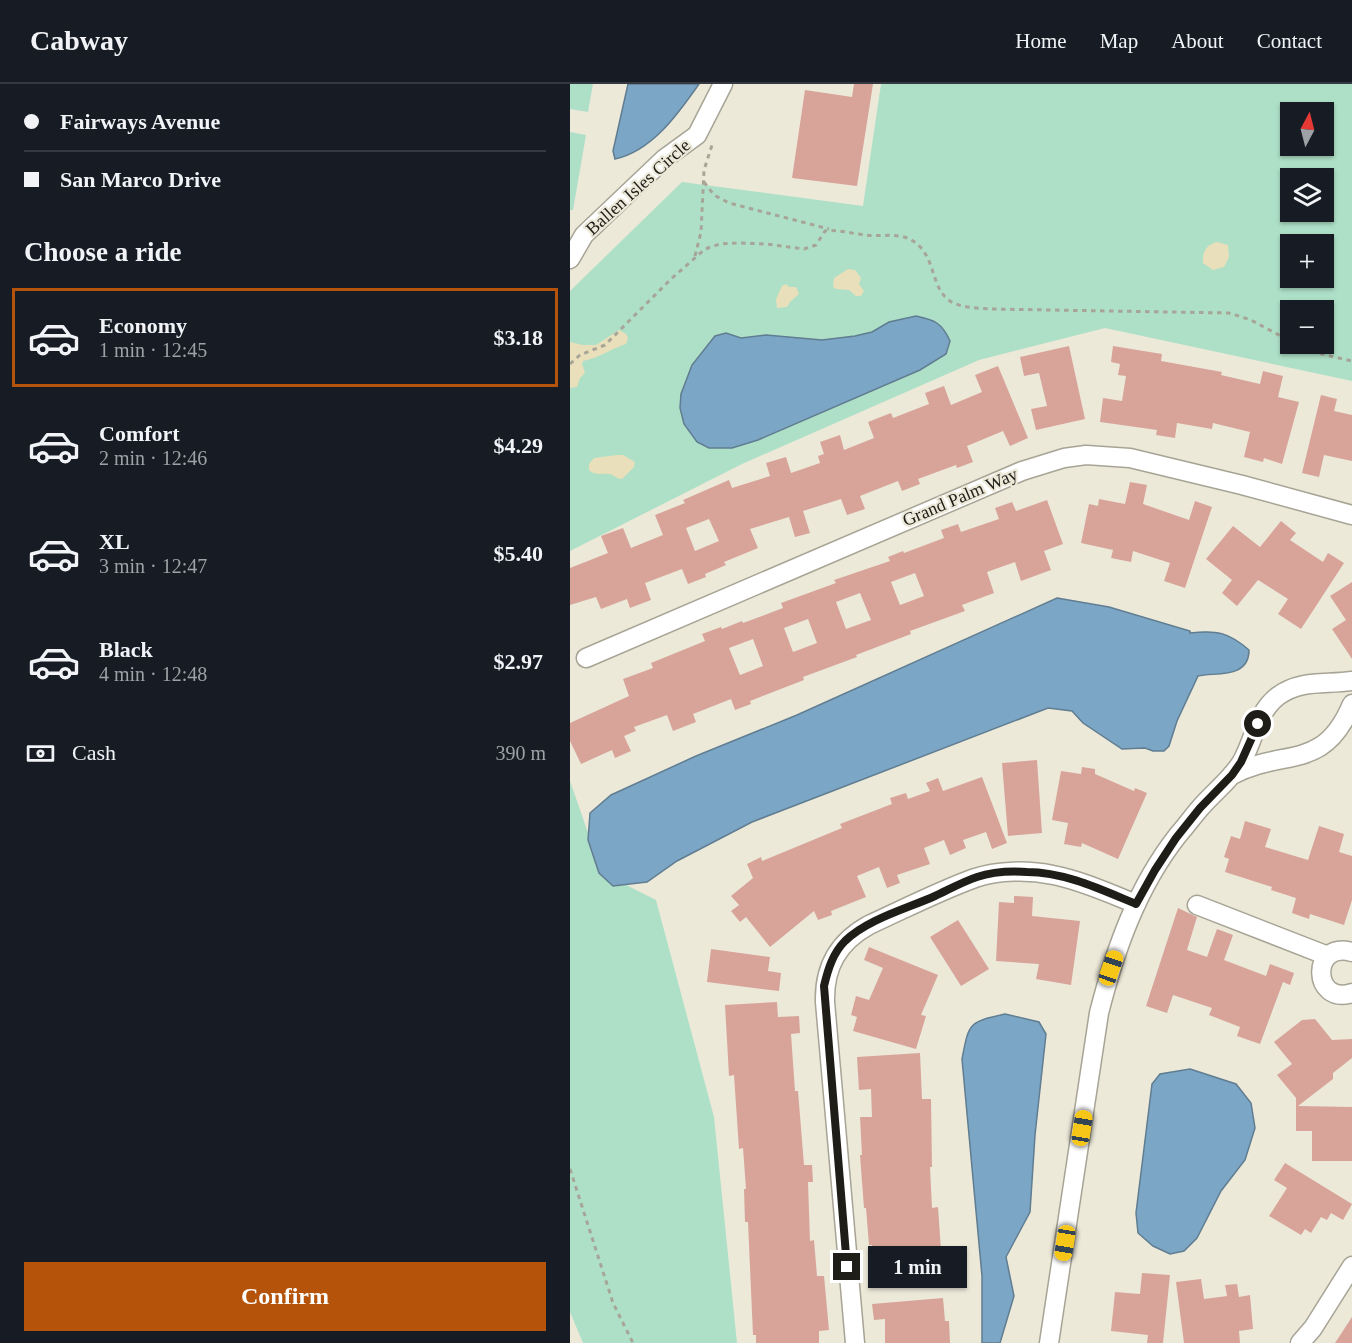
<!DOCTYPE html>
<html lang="en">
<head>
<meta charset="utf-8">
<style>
	:root { --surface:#171b24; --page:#20242c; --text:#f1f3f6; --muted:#9ea1a6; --line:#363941; --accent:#b45309 }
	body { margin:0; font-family:"Times New Roman",serif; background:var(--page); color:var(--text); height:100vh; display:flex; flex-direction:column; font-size:22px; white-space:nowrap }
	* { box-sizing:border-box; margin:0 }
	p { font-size:20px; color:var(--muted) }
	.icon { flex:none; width:33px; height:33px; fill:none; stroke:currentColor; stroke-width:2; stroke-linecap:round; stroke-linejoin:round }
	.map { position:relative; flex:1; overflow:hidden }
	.details { display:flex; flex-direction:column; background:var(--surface); width:570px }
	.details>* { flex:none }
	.hud { display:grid; align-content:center; height:132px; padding:0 24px; background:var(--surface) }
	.needle { width:39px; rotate:7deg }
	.controls { position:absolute; left:710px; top:18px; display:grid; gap:12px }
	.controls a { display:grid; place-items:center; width:54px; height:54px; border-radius:0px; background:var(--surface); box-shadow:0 2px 4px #0004; font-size:30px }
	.end { position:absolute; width:27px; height:27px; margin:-14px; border:8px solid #1e1d17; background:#fff; box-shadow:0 0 0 3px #fff }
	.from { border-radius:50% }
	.bubble { position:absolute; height:42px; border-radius:0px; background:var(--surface); box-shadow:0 2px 4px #0004; font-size:20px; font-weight:800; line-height:42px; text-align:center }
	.car { position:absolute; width:18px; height:36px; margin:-18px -9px; border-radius:8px; box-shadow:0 0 4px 2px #0007; background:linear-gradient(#f5c518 24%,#345 0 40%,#f5c518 0 76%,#345 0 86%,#f5c518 0) }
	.hud b { display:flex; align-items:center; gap:21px; height:57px; font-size:22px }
	.hud b+b { border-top:2px solid var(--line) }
	.hud i { width:15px; height:15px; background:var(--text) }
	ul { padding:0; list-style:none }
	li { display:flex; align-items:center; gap:18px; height:99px; margin:0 12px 9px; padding:0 12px; border:3px solid transparent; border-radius:0px }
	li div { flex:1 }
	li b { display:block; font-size:22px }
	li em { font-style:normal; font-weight:800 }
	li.on { border-color:var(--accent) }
	li>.icon { width:54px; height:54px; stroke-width:1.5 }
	h2 { padding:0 24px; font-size:27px; line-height:72px }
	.pay { display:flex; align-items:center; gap:15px; height:66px; padding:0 24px; font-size:22px }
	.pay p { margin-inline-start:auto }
	.cta { display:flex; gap:12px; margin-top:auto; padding:12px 24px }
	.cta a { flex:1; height:69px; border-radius:0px; background:var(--accent); color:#fff; font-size:24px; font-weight:800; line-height:69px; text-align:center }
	header { display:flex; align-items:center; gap:36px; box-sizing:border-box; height:84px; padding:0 30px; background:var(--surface); border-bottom:2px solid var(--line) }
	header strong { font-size:28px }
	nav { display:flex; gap:33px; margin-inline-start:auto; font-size:21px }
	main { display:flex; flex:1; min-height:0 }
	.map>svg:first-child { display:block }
	.green { fill:#aee0c7; fill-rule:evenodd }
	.sand { fill:#e9dfba }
	.water { fill:#7ca6c5; stroke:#607d91; stroke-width:1.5 }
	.building { fill:#d8a49a; fill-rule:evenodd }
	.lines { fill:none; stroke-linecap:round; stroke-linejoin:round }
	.street-casing { stroke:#a7a495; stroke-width:21 }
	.path { stroke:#a7a598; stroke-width:3; stroke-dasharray:4.5 4.5; stroke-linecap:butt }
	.street { stroke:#fff; stroke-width:18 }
	.route { stroke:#1e1d17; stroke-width:8 }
	.labels { text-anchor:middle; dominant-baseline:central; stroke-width:4.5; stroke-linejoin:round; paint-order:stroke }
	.street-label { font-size:18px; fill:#1e1d17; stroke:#ece9d9 }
</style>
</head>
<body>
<header>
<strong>Cabway</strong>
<nav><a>Home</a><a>Map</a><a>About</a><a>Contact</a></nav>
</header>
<main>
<section class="details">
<div class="hud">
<b><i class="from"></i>Fairways Avenue</b>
<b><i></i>San Marco Drive</b>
</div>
<h2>Choose a ride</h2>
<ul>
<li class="on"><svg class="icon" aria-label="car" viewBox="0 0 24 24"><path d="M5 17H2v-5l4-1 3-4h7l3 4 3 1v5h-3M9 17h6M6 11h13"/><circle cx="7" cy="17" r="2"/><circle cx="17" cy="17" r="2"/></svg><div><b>Economy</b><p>1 min · 12:45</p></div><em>$3.18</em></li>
<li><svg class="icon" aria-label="car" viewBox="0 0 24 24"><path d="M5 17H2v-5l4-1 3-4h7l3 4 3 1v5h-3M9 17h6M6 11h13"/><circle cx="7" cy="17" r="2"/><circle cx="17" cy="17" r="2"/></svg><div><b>Comfort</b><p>2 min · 12:46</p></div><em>$4.29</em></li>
<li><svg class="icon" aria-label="car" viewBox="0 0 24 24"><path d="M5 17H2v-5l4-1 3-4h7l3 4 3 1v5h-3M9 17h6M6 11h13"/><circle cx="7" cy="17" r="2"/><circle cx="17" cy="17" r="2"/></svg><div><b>XL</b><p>3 min · 12:47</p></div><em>$5.40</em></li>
<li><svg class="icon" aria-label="car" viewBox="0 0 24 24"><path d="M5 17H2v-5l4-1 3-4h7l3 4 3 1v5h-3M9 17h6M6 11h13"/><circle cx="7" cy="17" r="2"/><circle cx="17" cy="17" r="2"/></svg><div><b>Black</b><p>4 min · 12:48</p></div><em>$2.97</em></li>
</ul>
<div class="pay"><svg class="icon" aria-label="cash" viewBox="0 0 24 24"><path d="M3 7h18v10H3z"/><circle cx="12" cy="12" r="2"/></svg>Cash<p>390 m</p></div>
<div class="cta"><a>Confirm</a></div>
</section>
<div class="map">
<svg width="782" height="1259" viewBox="0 0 782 1259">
	<rect width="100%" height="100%" fill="#ece9d9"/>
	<g class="green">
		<path d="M0,0h23l-5,28 -18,-3z"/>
		<path d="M311,0h471v297l-247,-53 -126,32 -237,104 -172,87v-260l112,-109 181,24zM720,28h33v34h-33zM720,94h33v34h-33zM720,160h33v34h-33zM720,226h33v34h-33z"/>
		<path d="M0,48l16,3 -13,75h-3z"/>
		<path d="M0,697l32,92 54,27 58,217 23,226h-154l-13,-31z"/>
	</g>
	<g class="sand">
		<path d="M647,158l11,3 1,12 -5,10 -11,3 -10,-7c-1,-11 3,-18 14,-21z"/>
		<path d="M278,185l7,1 6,8 -2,6 5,7 -3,5h-5l-7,-6 -13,-1 -3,-2 1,-9z"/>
		<path d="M216,200l3,3h7l3,7 -9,8 -3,5 -10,1 -1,-9 6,-13z"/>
		<path d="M49,246l7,4 2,4 -2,6c-15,5 -27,14 -43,17l-1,3 3,9 -5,5 -3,9 -7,1v-46l13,3h13z"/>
		<path d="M47,371h6l12,7 -1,5 -12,12c-6,0 -7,-4 -13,-5 -9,-1 -13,2 -20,-4v-6l5,-6z"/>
	</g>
	<g class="water">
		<path d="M58,0h71c-21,30 -47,67 -84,75l-2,-8z"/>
		<path d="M346,232c19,4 26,7 34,25l-4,13 -26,16 -162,70 -26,8h-23l-12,-6 -13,-18 -4,-16 1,-14 11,-29 23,-29 11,-3 15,5 25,-3 56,5 33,-4 17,-4 17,-10z"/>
		<path d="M487,514l52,9 81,24v2c27,-3 38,-1 59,17 0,29 -33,22 -51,26l-21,45 -8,25 -5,5h-11l-8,-3 -23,1 -39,-26 -11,-12 -24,-3 -296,114 -75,39 -30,21 -34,4 -14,-13 -11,-33 2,-27 21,-18 85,-39 101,-41z"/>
		<path d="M435,930l34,8 7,12 -11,101 -5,77 -24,45 8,39 -14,47h-18v-67l-20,-217c7,-36 6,-37 43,-45z"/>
		<path d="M620,985l46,15 15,19 4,25 -10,32 -24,31 -24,47 -13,13 -14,3 -17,-8 -15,-13 -2,-20 16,-129 8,-10z"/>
	</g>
	<g class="building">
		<path d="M284,0h19l-16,102 -65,-8 13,-88 47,7z"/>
		<path d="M499,262l16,73 -49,11 -5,-21 16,-3 -8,-33 -15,3 -4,-19z"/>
		<path d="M543,262l49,8 -1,7 61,11 -1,3 39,9 3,-13 20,5 -5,21 21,5 -17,62 -18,-6 -1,4 -19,-5 6,-25 -37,-9 -1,6 -35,-6 -2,15 -19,-3 1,-5 -57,-8 3,-24 19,3 4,-25 -8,-1 2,-11 -9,-2z"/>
		<path d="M428,282l30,72 -18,8 -7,-15 -36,15 6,16 -16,6 -1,-3 -38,14 2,5 -18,7 -4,-10 -38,15 5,13 -18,6 -6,-16 -38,12 7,22 -15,4 -6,-20 -39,12 8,19 -34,14 2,3 -21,9 1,3 -18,7 -6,-15 -37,14 6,17 -21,8 -3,-9 -26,10 -5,-12 -26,8v-37l38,-15 -7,-17 22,-8 8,20 32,-13 -8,-20 30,-12 -2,-3 46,-20 3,8 38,-12 -4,-13 20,-6 5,16 29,-10 -2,-7 6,-2 -4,-12 20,-7 4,15 30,-12 -6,-16 23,-9 2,5 36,-14 -4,-11 19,-7 7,19 31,-13 -7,-17zM139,435l10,22 -24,10 -9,-23z"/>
		<path d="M751,311l16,4 -3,12 18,4v46l-28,-6 -5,22 -17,-4z"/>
		<path d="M560,398l17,3 -4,19 46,16 6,-19 17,6 -27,81 -21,-7 6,-18 -37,-12 -2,11 -20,-4 2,-8 -32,-7 8,-39 9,2 1,-7 26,5z"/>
		<path d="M477,416l16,44 -19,7 7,19 -30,11 -6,-19 -28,10 7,21 -32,12 3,6 -55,20 1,3 -55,21 1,2 -54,20 1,3 -54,21 1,3 -16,6 -4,-11 -38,15 3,8 -23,9 -6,-16 -33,12 2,4 -12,5 7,15 -16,7 -3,-8 -31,14 -11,-23v-18l59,-27 -6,-17 30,-11 -2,-5 54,-22 -3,-7 19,-7 1,2 20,-8 1,2 40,-15 -2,-5 55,-20 -2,-3 56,-19 -2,-4 15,-6 1,2 40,-15 -3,-8 17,-6 3,8 38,-13 -4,-11 17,-6 4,9zM345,489l9,23 -24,9 -9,-23zM290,509l11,27 -25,9 -10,-27zM238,535l9,24 -24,9 -9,-24zM183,555l10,27 -23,9 -11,-27z"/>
		<path d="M711,437l15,12 -6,7 33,22 5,-9 16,10 -43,66 -23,-15 10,-15 -30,-19 -21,26 -15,-13 10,-13 -26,-21 27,-33 27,21z"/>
		<path d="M782,498v77l-20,-30 14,-9 -16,-24z"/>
		<path d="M467,676l5,73 -34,3 -6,-73z"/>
		<path d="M512,683l13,2v5l39,17 1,-3 12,5 -29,66 -36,-16 -1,4 -17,-3 4,-21 -16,-3 9,-49 20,3z"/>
		<path d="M412,693l25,66 -15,6 -6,-17 -23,8 3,8 -16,7 -6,-15 -20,8 6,16 -33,11 3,8 -13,5 -8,-21 -22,9 9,21 -35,14 1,4 -14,5 -4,-9 -44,36 -24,-30 -6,5 -9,-11 8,-6 -8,-9 22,-18 -6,-14 14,-7 1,4 80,-33 -2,-4 52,-20 -2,-6 16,-5 2,6 22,-8 -4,-8 12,-5 5,13z"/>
		<path d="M675,737l26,8 -6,18 43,13 11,-34 25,8 -5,18 13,4v44l-8,25 -34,-11 -1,5 -17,-6 4,-15 -25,-8 1,-3 -47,-15 4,-13 -5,-2 7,-21 9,3z"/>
		<path d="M444,812l19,1 -1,19 48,5 -9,64 -35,-6 3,-15 -43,-3 3,-59 15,1z"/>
		<path d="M608,824l19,9 -10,33 20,7 10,-28 16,6 -9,25 42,16 4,-12 24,9 -4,12 -7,-3 -23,62 -23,-8 3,-9 -31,-12 3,-7 -39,-13 -6,18 -21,-7z"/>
		<path d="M388,836l31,49 -28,17 -31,-49z"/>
		<path d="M299,863l69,28 -17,40 5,1 -10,33 -63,-18 4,-14 -6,-2 5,-19 13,4 14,-32 -19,-8z"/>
		<path d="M141,865l59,8 -2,14 13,2 -2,18 -72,-9z"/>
		<path d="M207,918l1,15 21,-1 1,17 -9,1 4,57h3l6,74h8l1,17h-5l2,59 4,-1 3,36h7l5,54 -10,1v12h-63v-8h-3l-5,-113h-3l-1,-33h2l-3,-41 -4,1 -5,-74 -5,1 -4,-71z"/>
		<path d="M745,935l17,21 20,-1v19l-19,15v6l-35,27 54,1v54h-40v-30h-16v-33l-19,-23 15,-11 -18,-22 28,-22z"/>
		<path d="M350,969l2,46h9l1,68h-2l2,41 6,-1 5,72 -69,3 -2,-37h-3l-3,-37h-2l-4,-53h2l-2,-38h12l-1,-28 -12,1 -2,-33z"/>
		<path d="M715,1079l67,41 -9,16 -12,-7 -4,7 -6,-3 -10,16 -6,-4 -4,6 -32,-19 18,-28 -13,-8z"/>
		<path d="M572,1189l28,2 -7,68h-16l1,-8 -37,-4 4,-39 25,2z"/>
		<path d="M631,1195l3,20 23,-3 -2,-11 12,-1 2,13 11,-2 3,34 -14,2 1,12h-56l-8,-61z"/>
		<path d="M373,1214l2,23h4l1,22h-65v-24l-11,1 -2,-16z"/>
		<path d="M782,1233v26h-17z"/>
	</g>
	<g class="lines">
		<defs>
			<g id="street">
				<path d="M0,175l14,-24 80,-76 33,-24 26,-51"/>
				<path d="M16,574l436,-187 42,-13 22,-3 44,3 112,27 110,30"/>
				<path d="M662,691c53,-28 91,-2 120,-71"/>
				<path d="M627,821l131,51"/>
				<path d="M782,868c-42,-12 -40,54 0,41"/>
				<path d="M285,1259l-30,-341c-1,-35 13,-60 44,-77 35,-16 70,-34 106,-47 24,-8 54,-8 78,-3 27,5 58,19 83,29"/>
				<path d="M479,1259l50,-330c16,-63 38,-126 79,-178 8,-9 15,-19 23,-28 13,-15 29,-27 40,-44 13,-22 15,-50 37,-67 23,-17 48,-11 74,-15"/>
				<path d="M730,1259l13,-15 39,-62"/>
			</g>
		</defs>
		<use href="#street" class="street-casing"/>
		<g class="path">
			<path d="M134,98l10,13 15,8 100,26"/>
			<path d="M125,172l6,-24 3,-62 9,-28"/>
			<path d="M725,260l18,8 39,9"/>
			<path d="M0,280l10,-9 25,-10 65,-65 35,-31 15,-5 19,-1 27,1 38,5 12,-4 9,-14c13,-2 27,3 41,4 13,2 28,-2 41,3 31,13 21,48 43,63 11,7 28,7 41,8l238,4 22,7 39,21"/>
			<path d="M0,1085l43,134 20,40"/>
		</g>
		<use href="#street" class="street"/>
	</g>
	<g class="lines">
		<path class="route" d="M277,1183l-23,-281c4,-17 9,-33 21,-45 23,-22 61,-32 90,-45 13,-6 27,-14 42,-19 15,-5 34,-6 50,-5 38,0 75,18 109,32l19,-34 21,-32 24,-30 32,-33 9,-13 17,-38"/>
	</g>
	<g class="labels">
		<g class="street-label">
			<text transform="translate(68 103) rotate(-42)">Ballen Isles Circle</text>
			<text transform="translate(390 413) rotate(-23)">Grand Palm Way</text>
		</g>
	</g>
</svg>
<div class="controls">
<a><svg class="needle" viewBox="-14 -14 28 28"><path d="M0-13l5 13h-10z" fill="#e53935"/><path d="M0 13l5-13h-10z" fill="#9ea1a6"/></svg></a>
<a><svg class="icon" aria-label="layers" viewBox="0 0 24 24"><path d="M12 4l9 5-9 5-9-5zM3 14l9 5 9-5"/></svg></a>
<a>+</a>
<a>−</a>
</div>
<i class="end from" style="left:688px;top:640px"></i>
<i class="end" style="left:277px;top:1183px"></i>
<div class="bubble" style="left:298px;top:1162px;width:99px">1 min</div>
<i class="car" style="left:541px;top:884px;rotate:19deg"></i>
<i class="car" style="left:512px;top:1044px;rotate:9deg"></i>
<i class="car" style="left:495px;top:1159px;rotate:189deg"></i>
</div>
</main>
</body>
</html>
